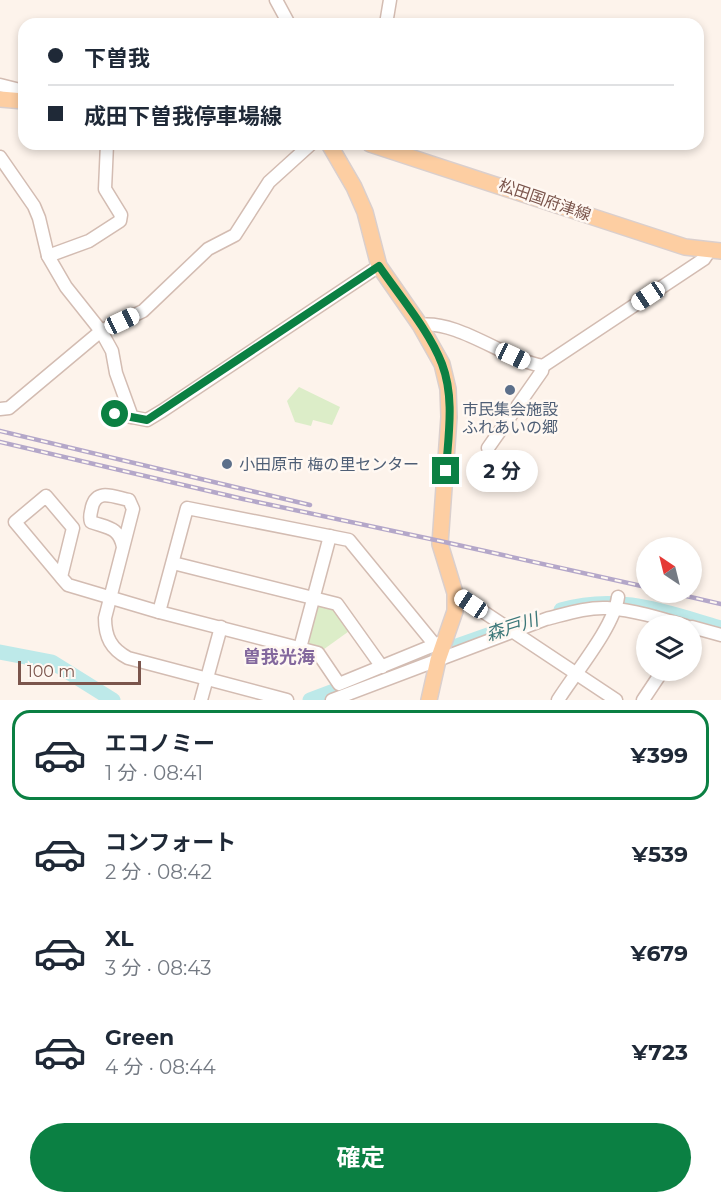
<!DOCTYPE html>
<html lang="ja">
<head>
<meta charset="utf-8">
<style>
	:root { --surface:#fff; --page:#f6f6f7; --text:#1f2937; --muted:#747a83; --line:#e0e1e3; --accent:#0b8043 }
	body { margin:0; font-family:Montserrat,"Noto Sans JP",sans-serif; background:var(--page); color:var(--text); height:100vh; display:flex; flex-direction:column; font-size:22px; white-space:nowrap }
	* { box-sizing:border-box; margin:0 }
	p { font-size:20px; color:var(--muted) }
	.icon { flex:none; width:33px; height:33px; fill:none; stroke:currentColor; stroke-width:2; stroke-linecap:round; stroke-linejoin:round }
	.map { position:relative; height:700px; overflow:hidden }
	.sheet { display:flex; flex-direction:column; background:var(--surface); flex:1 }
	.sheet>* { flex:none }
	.guide { position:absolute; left:18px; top:18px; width:686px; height:132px; border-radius:18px; box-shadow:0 3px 9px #0003; display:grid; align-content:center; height:132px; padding:0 30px; background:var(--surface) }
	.needle { width:39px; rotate:325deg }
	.buttons { position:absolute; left:636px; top:537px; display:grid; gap:12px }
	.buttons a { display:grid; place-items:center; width:66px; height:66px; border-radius:50%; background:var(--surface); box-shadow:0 3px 9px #0003; font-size:30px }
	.scale { position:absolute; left:18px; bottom:15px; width:123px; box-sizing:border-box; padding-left:6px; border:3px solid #7b554c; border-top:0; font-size:16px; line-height:21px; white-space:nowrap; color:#7b554c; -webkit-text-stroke:4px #fff8f2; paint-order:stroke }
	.end { position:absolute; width:27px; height:27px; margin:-14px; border:8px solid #0b8043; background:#fff; box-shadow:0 0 0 3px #fff }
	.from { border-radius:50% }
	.bubble { position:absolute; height:42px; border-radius:21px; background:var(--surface); box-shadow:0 3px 9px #0003; font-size:20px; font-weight:700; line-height:42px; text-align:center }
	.car { position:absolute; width:18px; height:36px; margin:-18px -9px; border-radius:8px; box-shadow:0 0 4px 2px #0007; background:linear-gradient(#fff 24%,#345 0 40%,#fff 0 76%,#345 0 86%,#fff 0) }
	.guide b { display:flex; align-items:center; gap:21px; height:57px; font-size:22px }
	.guide b+b { border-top:2px solid var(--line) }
	.guide i { width:15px; height:15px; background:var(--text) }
	ul { padding:10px 0 0; list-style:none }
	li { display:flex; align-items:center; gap:18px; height:90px; margin:0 12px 9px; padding:0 18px; border:3px solid transparent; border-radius:18px }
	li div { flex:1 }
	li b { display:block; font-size:22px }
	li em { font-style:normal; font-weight:700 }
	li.current { border-color:var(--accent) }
	li>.icon { width:54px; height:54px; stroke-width:1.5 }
	.cta { display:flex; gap:12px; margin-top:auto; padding:12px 30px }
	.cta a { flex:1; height:69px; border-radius:36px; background:var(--accent); color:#fff; font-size:24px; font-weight:700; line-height:69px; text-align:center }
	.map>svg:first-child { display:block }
	.green { fill:#dcedc8 }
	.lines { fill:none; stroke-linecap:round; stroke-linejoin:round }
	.river { stroke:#bde9e9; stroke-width:15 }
	.minor-casing { stroke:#d3bcb2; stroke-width:15 }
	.major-casing { stroke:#dacfcd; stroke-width:18 }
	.minor { stroke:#fff; stroke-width:12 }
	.major { stroke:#fdcea2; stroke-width:15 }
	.rail-casing { stroke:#b4a7c9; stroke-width:4.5 }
	.rail { stroke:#fff8f2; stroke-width:2; stroke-dasharray:7; stroke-linecap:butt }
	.route { stroke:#0b8043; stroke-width:8 }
	.service-dot { fill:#5c6f8a; stroke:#fff8f2; stroke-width:2 }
	.labels { text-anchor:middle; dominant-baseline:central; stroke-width:5; stroke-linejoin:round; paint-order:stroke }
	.street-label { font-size:16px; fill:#7b554c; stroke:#fff8f2 }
	.service-label { font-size:16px; fill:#4e5e75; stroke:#fff8f2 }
	.water-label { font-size:18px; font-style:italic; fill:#3b7778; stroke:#fff8f2 }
	.neighbourhood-label { font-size:18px; font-weight:bold; fill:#83689d; stroke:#fff8f2 }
</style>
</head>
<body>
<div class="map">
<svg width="721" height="700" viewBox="0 0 721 700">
	<rect width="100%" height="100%" fill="#fdf3eb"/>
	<g class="green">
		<path d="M299,387l41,20 -8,18 -19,-5 -2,6 -16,-4 -8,-21z"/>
		<path d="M316,599l20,6 16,24 -32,23 -18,-5z"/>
	</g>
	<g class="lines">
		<g class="river">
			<path d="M561,610c58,-17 104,2 160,18"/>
			<path d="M0,652l52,10 61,38"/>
			<path d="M380,673l136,-48"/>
			<path d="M310,700l45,-17"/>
		</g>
		<defs>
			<g id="minor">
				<path d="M276,0l13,24"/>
				<path d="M386,24l4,-24"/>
				<path d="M0,85l24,6"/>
				<path d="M0,157l34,49 5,12 9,38 18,31 35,44 11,20 4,22 16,44 15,3 15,-9 217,-145"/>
				<path d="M48,256l41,-15 31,-20 1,-6 -16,-26 2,-45"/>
				<path d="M420,325c39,-5 84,34 123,41l161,-107 6,-9"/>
				<path d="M0,409l9,-1 92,-77 42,-20 65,-62 27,-14 34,-53 42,-38"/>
				<path d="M115,414l17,3"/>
				<path d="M488,448l54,-77 1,-5"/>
				<path d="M123,547c-4,-20 -15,-19 -32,-25 -2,-6 0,-9 1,-15 5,-19 22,-10 37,-7l4,9 -28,109c0,19 6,31 23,40l159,42"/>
				<path d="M173,563l164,41 45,63"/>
				<path d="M61,577l12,-49 -27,-32 -31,26 46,55 7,8 91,27 159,41 21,31 105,-43"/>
				<path d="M455,593l161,107"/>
				<path d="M159,612l28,-104 162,32 86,105"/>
				<path d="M692,627l29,8"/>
				<path d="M300,648l30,-112"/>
				<path d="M201,700l20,-73"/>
				<path d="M332,700l214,-81c20,-5 41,-12 61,-11 27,2 53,10 79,18"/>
				<path d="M558,700c17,-27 56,-73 60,-103"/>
				<path d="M643,700l20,-30"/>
			</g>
			<g id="major">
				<path d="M0,99l24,2"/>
				<path d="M329,144l25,43 11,25 14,54 41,59 22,39 6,25 1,28 -9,127 15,49v18l-17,49 -9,40"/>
				<path d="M370,144l315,103 36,4"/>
			</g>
		</defs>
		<use href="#minor" class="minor-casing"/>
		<use href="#major" class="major-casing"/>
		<use href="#minor" class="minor"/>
		<use href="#major" class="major"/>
		<defs>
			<g id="rail">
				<path d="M0,431l310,74"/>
				<path d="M0,442l243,57 197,42 206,46"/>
				<path d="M669,592l52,12"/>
			</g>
		</defs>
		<use href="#rail" class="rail-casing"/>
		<use href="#rail" class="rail"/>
	</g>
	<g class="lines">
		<path class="route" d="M115,414l32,6 232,-154c20,29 51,66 63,98 13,34 6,73 4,107"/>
	</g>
	<g class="service-dot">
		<circle cx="510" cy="390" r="6"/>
		<circle cx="227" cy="464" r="6"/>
	</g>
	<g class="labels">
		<g class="street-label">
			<text transform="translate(545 200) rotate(19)">松田国府津線</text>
		</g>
		<g class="service-label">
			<text x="510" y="409">市民集会施設<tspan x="510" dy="18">ふれあいの郷</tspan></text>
			<text x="239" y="464" text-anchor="start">小田原市 梅の里センター</text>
		</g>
		<g class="water-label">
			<text transform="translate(512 627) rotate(-18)">森戸川</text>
		</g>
		<g class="neighbourhood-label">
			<text x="279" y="657">曽我光海</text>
		</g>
	</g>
</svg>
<div class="buttons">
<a><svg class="needle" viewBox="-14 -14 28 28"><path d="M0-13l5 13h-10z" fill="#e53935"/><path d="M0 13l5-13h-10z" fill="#747a83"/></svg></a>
<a><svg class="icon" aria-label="layers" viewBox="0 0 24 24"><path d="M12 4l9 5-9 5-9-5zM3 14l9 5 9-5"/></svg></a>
</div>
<div class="scale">100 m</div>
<i class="end from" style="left:115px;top:414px"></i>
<i class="end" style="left:446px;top:471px"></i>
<div class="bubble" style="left:466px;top:450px;width:72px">2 分</div>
<i class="car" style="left:648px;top:296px;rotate:236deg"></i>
<i class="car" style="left:122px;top:321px;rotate:65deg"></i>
<i class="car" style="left:513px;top:356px;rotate:115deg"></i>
<i class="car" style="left:471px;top:604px;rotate:304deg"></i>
<div class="guide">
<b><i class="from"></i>下曽我</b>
<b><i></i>成田下曽我停車場線</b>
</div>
</div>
<section class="sheet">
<ul>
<li class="current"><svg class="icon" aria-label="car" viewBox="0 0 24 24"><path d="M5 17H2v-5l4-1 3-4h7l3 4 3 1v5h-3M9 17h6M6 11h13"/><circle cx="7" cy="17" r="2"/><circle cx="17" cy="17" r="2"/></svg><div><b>エコノミー</b><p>1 分 · 08:41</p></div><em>¥399</em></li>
<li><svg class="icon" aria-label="car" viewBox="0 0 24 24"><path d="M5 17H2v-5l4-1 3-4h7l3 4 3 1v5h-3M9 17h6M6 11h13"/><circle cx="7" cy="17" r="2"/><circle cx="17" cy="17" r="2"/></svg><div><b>コンフォート</b><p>2 分 · 08:42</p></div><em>¥539</em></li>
<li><svg class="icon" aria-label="car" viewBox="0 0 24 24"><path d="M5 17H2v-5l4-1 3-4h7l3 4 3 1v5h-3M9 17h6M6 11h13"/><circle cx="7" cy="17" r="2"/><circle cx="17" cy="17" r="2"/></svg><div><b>XL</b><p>3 分 · 08:43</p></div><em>¥679</em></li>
<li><svg class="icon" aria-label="car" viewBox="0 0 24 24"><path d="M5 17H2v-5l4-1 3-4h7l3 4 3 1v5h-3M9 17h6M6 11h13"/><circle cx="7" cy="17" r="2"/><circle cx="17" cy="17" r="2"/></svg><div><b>Green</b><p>4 分 · 08:44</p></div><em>¥723</em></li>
</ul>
<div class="cta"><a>確定</a></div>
</section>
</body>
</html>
